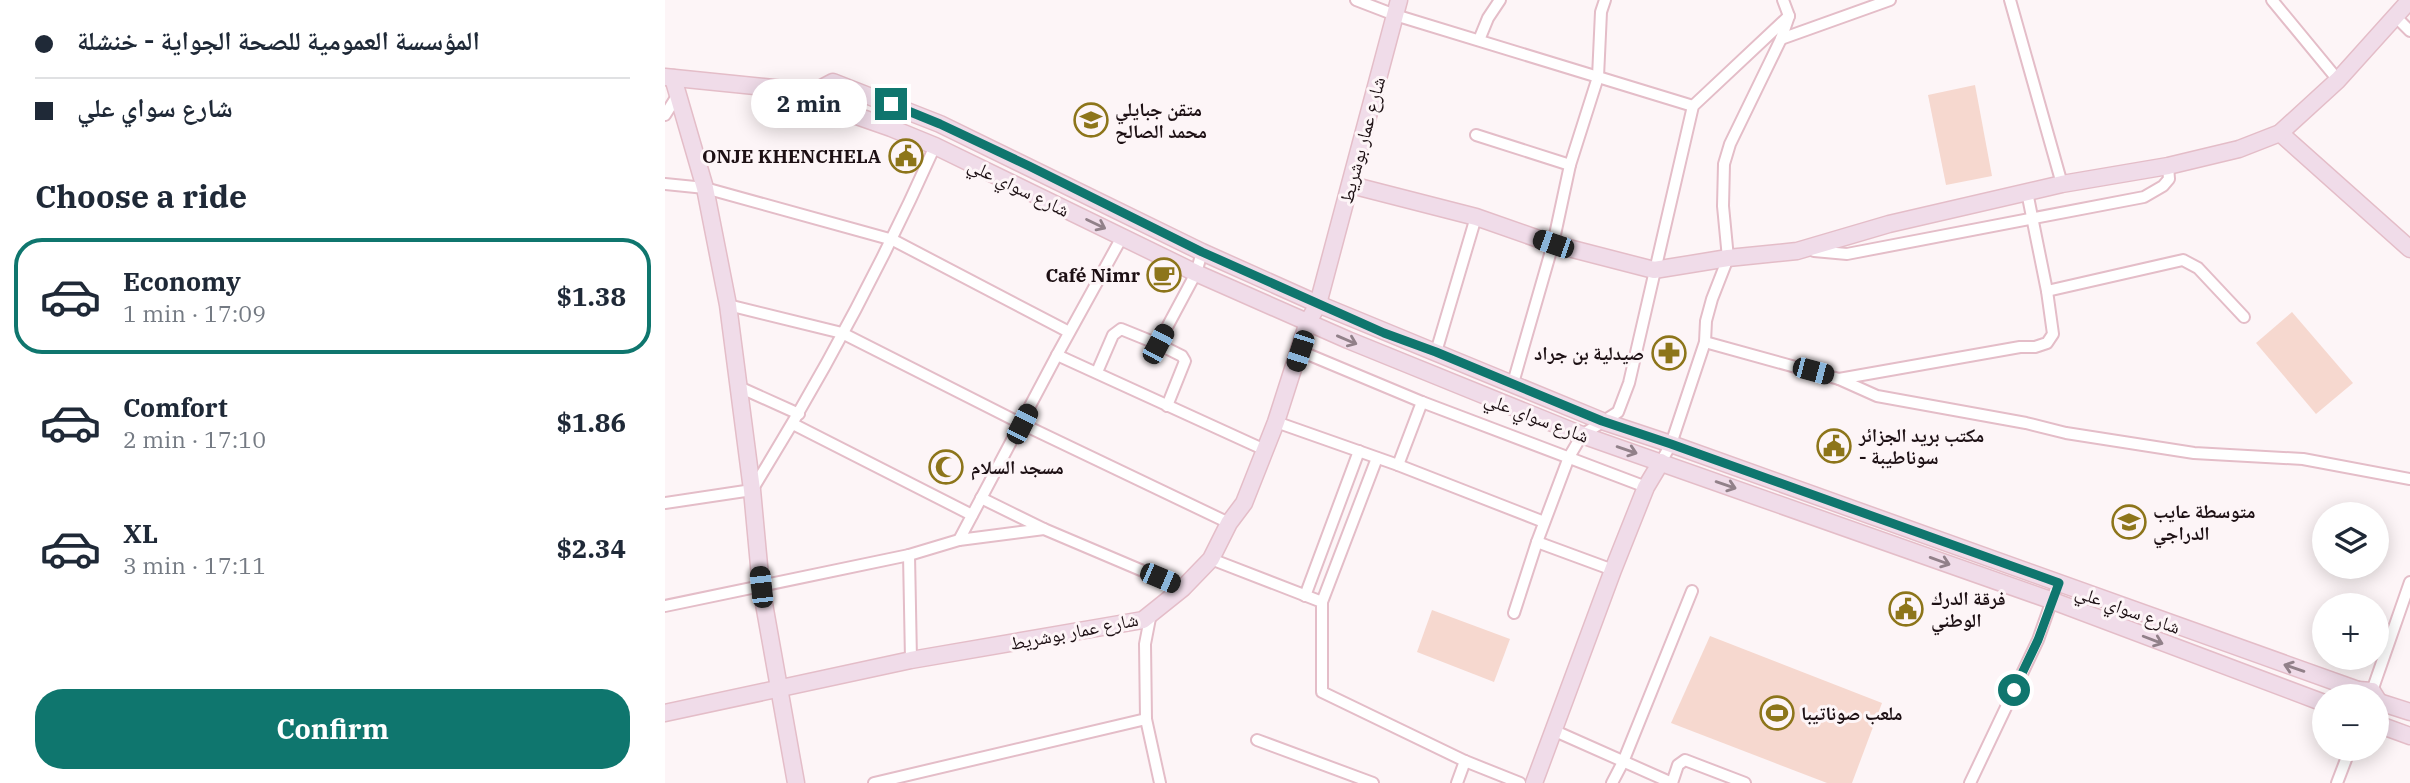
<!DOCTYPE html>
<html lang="en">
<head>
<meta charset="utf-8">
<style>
	:root { --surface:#fff; --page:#f2f2f3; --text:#1f2937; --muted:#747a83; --line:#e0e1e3; --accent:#0f766e }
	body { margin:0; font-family:"IBM Plex Serif","Noto Naskh Arabic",serif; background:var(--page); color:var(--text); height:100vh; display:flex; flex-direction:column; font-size:26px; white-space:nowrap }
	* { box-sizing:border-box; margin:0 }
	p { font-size:23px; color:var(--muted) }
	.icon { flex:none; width:38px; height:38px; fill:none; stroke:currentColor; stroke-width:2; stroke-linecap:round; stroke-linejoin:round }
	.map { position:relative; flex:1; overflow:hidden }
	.drawer { display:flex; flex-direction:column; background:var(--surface); width:665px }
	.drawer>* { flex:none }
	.top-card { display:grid; align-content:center; height:154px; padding:0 35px; background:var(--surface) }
	.buttons { position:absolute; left:1647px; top:502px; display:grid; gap:14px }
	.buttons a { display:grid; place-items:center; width:77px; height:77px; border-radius:50%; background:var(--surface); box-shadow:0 4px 18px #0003; font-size:35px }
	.end { position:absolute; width:32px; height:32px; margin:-16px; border:9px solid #0f766e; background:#fff; box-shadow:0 0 0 4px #fff }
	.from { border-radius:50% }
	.bubble { position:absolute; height:49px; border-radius:24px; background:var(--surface); box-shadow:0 4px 18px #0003; font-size:23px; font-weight:700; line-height:49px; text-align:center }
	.car { position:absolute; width:21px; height:42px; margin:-21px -10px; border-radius:9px; box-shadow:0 0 5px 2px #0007; background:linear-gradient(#222 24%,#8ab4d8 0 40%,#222 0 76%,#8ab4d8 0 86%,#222 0) }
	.top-card b { display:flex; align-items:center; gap:24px; height:66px; font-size:26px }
	.top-card b+b { border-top:2px solid var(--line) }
	.top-card i { width:18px; height:18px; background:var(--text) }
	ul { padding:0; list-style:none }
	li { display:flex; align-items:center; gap:21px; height:116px; margin:0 14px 10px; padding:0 21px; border:4px solid transparent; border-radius:28px }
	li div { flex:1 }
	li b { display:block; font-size:26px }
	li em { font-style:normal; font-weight:700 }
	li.active { border-color:var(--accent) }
	li>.icon { width:63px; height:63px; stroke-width:1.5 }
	h2 { padding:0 35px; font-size:32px; line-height:84px }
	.button { display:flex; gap:14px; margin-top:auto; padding:14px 35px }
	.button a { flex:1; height:80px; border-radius:28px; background:var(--accent); color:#fff; font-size:28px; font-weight:700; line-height:80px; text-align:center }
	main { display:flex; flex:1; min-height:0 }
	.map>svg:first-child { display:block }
	.green { fill:#f6d8cf }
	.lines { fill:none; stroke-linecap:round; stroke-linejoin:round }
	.street-casing { stroke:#e4bdc8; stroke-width:14 }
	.secondary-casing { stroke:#e4bdc8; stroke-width:19 }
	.street { stroke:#fff; stroke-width:10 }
	.secondary { stroke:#f0dce9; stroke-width:16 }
	.oneway { stroke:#918089 }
	.route { stroke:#0f766e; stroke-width:9 }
	.labels { text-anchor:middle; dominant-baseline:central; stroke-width:6; stroke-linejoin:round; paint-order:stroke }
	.poi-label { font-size:19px; font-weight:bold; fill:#1d1014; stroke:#fdf5f7; text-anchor:start }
	.street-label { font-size:19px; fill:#1d1014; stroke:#fdf5f7 }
</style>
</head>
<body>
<main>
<section class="drawer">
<div class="top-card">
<b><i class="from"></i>المؤسسة العمومية للصحة الجواية - خنشلة</b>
<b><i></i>شارع سواي علي</b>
</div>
<h2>Choose a ride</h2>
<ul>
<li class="active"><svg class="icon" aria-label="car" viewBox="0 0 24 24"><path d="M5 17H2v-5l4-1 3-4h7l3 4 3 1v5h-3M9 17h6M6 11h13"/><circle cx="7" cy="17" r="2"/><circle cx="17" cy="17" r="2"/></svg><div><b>Economy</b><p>1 min · 17:09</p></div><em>$1.38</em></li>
<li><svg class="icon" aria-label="car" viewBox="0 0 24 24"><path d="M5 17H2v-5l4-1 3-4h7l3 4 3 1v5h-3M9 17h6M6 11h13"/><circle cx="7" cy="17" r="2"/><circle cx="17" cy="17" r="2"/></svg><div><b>Comfort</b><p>2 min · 17:10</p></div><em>$1.86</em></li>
<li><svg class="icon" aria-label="car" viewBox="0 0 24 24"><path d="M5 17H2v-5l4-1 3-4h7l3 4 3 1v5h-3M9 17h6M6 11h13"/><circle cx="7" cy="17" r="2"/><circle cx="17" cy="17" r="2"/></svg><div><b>XL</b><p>3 min · 17:11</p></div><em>$2.34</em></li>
</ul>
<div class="button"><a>Confirm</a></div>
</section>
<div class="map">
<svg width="1745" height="783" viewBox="0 0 1745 783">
	<rect width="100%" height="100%" fill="#fdf5f7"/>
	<g class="green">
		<path d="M1310,85l17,91 -46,9 -18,-90z"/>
		<path d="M1627,312l61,71 -37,31 -60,-71z"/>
		<path d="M767,610l78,29 -16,43 -77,-30z"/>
		<path d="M1045,636l172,67 -30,80h-25l-156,-60z"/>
	</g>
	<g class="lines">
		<defs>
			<g id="street">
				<path d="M691,0l39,15 298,91"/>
				<path d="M1345,0l52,184"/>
				<path d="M1607,0l66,80"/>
				<path d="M1730,16l15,15"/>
				<path d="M1116,39l109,-39"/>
				<path d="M814,40l9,-22 12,-18"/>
				<path d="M0,115l12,-19"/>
				<path d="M811,135l94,30"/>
				<path d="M0,184l40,4 188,52 176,92"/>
				<path d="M1149,251l33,3 297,-57 19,-11 6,-7 -1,-13"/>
				<path d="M1382,291l136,-31 15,8 46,49"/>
				<path d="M63,305l114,28 180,91 207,99"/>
				<path d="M1040,342l134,37 38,17 149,27 40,10 128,20 109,6 107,20"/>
				<path d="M493,344l24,12 3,5 -18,45"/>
				<path d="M635,351l122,51 224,85"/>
				<path d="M771,352l40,-135"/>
				<path d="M392,355l208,95"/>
				<path d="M432,372l16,-37 8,-6 37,15 38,-71 6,-21"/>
				<path d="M1174,379l181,-32h15l12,-4 6,-9 -6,-43 -20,-99"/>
				<path d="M848,383l40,-139 17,-79 28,-88 3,-65 4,-12"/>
				<path d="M74,387l60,27"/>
				<path d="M611,422l122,43 146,57"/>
				<path d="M128,424l179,91"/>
				<path d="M996,462l10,-18 34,-102 1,-21 6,-22 16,-41 -5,-52 1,-42 6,-20 51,-105 8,-23 -6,-16"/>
				<path d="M733,465l24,-63"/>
				<path d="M316,498l63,31"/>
				<path d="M0,503l87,-13c69,-111 130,-225 183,-344"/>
				<path d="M294,540l98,-185 65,-118"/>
				<path d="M872,542l76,28"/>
				<path d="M244,555l2,105"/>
				<path d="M546,559l111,43v90l143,69 55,22"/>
				<path d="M640,596l54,-145"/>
				<path d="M657,602l55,-144"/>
				<path d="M0,606l244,-51 50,-15 85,-11 139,59"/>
				<path d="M486,613l-6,31 1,75 14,64"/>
				<path d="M849,613l23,-71 32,-85 13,-22 36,-23 11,-29 64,-277 96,-90"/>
				<path d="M1707,691l38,-109"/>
				<path d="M890,731l117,52"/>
				<path d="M592,740l116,43"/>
				<path d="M209,783l272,-64"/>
				<path d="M792,783l8,-22"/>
				<path d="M947,783l11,-21 69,-171"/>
				<path d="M1007,783l6,-18 7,-5 60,23"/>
				<path d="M1305,783l68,-143 20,-57"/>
				<path d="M1672,783l13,-34"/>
			</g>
			<g id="secondary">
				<path d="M0,77l149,15 19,-10 107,42 262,128 116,52 284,117 69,23 687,246"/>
				<path d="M8,78l32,110 23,117 24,185 9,97 35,196"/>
				<path d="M149,92l14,14 63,22 44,18 261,127 152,67 234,95 471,166 271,102"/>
				<path d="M1615,133l130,116"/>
				<path d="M686,185l125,32 77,27 101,26 74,-12 69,-7 92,-27 173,-40 106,-18 71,-17 41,-16 58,-53 72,-80"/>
				<path d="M1686,696l7,-6 14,1 7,11 -2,12"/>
				<path d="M1714,702l31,10"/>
				<path d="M0,713l246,-53 232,-40 40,-32 28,-29 18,-36 15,-20 32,-81 32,-100 10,-18 81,-304"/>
				<path d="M1712,724l33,12"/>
				<path d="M869,783l79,-213 33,-83 15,-25"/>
			</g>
		</defs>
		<use href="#street" class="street-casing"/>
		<use href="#secondary" class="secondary-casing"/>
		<use href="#street" class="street"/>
		<use href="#secondary" class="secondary"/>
	</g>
	<defs><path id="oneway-shaft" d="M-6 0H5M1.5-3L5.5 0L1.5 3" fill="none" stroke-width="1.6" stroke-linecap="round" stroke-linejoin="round" transform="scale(1.75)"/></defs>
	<g class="oneway">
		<use href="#oneway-shaft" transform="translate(431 224) rotate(26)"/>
		<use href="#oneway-shaft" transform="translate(682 340) rotate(23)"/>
		<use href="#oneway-shaft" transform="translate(962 450) rotate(19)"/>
		<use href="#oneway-shaft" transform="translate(1061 485) rotate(19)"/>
		<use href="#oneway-shaft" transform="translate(1275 561) rotate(20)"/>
		<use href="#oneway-shaft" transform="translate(1488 640) rotate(21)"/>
		<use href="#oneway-shaft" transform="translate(1629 668) rotate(-161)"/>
	</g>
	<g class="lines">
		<path class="route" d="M226,104l49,20 89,42 173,86 182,81 52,19 166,69 69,23 388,139 -21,57 -24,50"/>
	</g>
	<defs>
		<symbol id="school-ring" viewBox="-11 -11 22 22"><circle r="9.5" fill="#fdf5f7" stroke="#8d751a" stroke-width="1.5"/><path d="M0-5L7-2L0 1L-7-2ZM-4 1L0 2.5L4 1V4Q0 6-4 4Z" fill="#8d751a"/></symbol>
		<symbol id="civic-ring" viewBox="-11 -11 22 22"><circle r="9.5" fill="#fdf5f7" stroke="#8d751a" stroke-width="1.5"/><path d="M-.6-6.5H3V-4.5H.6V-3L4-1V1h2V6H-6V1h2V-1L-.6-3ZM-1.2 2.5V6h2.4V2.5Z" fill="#8d751a"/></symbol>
		<symbol id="cafe-ring" viewBox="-11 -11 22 22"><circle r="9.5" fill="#fdf5f7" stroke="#8d751a" stroke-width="1.5"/><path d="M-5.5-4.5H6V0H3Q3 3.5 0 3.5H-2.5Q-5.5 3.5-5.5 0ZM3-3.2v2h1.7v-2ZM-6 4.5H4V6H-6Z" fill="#8d751a"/></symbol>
		<symbol id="pharmacy-ring" viewBox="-11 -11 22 22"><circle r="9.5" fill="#fdf5f7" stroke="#8d751a" stroke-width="1.5"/><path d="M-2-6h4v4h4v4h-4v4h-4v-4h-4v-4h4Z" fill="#8d751a"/></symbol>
		<symbol id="mosque-ring" viewBox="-11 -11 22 22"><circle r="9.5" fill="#fdf5f7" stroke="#8d751a" stroke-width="1.5"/><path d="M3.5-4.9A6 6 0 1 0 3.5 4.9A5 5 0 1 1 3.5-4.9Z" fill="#8d751a"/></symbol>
		<symbol id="stadium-ring" viewBox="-11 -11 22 22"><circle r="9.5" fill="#fdf5f7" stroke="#8d751a" stroke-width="1.5"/><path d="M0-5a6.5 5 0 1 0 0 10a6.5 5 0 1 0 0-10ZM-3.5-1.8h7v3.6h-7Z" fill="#8d751a"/></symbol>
	</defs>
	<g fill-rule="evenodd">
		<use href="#school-ring" x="407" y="101" width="38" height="38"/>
		<use href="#civic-ring" x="222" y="137" width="38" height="38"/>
		<use href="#cafe-ring" x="480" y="256" width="38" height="38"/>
		<use href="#pharmacy-ring" x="985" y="334" width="38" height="38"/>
		<use href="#civic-ring" x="1150" y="427" width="38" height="38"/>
		<use href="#mosque-ring" x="262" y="448" width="38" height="38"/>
		<use href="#school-ring" x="1445" y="503" width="38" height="38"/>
		<use href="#civic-ring" x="1222" y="590" width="38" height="38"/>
		<use href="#stadium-ring" x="1093" y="694" width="38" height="38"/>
	</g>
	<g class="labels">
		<g class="poi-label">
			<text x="450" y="109">متقن جبايلي<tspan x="450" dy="22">محمد الصالح</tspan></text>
			<text x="216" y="156" text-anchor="end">ONJE KHENCHELA</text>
			<text x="475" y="275" text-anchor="end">Café Nimr</text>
			<text x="979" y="353" text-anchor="end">صيدلية بن جراد</text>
			<text x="1194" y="435">مكتب بريد الجزائر<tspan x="1194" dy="22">- سوناطيبة</tspan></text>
			<text x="306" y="467">مسجد السلام</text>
			<text x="1488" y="511">متوسطة عايب<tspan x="1488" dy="22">الدراجي</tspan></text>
			<text x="1266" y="598">فرقة الدرك<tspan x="1266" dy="22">الوطني</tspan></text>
			<text x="1136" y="713">ملعب صوناتيبا</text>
		</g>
		<g class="street-label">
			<text transform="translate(697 140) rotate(-75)">شارع عمار بوشريط</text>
			<text transform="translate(354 187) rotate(26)">شارع سواي علي</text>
			<text transform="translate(872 417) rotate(21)">شارع سواي علي</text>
			<text transform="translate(1463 609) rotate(20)">شارع سواي علي</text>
			<text transform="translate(409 631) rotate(-11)">شارع عمار بوشريط</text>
		</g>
	</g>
</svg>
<div class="buttons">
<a><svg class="icon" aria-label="layers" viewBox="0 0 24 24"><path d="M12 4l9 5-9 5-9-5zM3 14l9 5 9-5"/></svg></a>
<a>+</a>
<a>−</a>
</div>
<i class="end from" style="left:1349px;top:690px"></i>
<i class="end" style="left:226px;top:104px"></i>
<div class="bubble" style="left:86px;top:79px;width:116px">2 min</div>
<i class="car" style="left:888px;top:244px;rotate:289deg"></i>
<i class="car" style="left:493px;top:344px;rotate:28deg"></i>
<i class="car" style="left:635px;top:351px;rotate:198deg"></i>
<i class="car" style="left:1148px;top:371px;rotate:105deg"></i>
<i class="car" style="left:357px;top:424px;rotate:27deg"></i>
<i class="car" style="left:495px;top:578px;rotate:113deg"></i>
<i class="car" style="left:96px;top:587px;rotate:354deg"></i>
</div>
</main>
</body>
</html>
